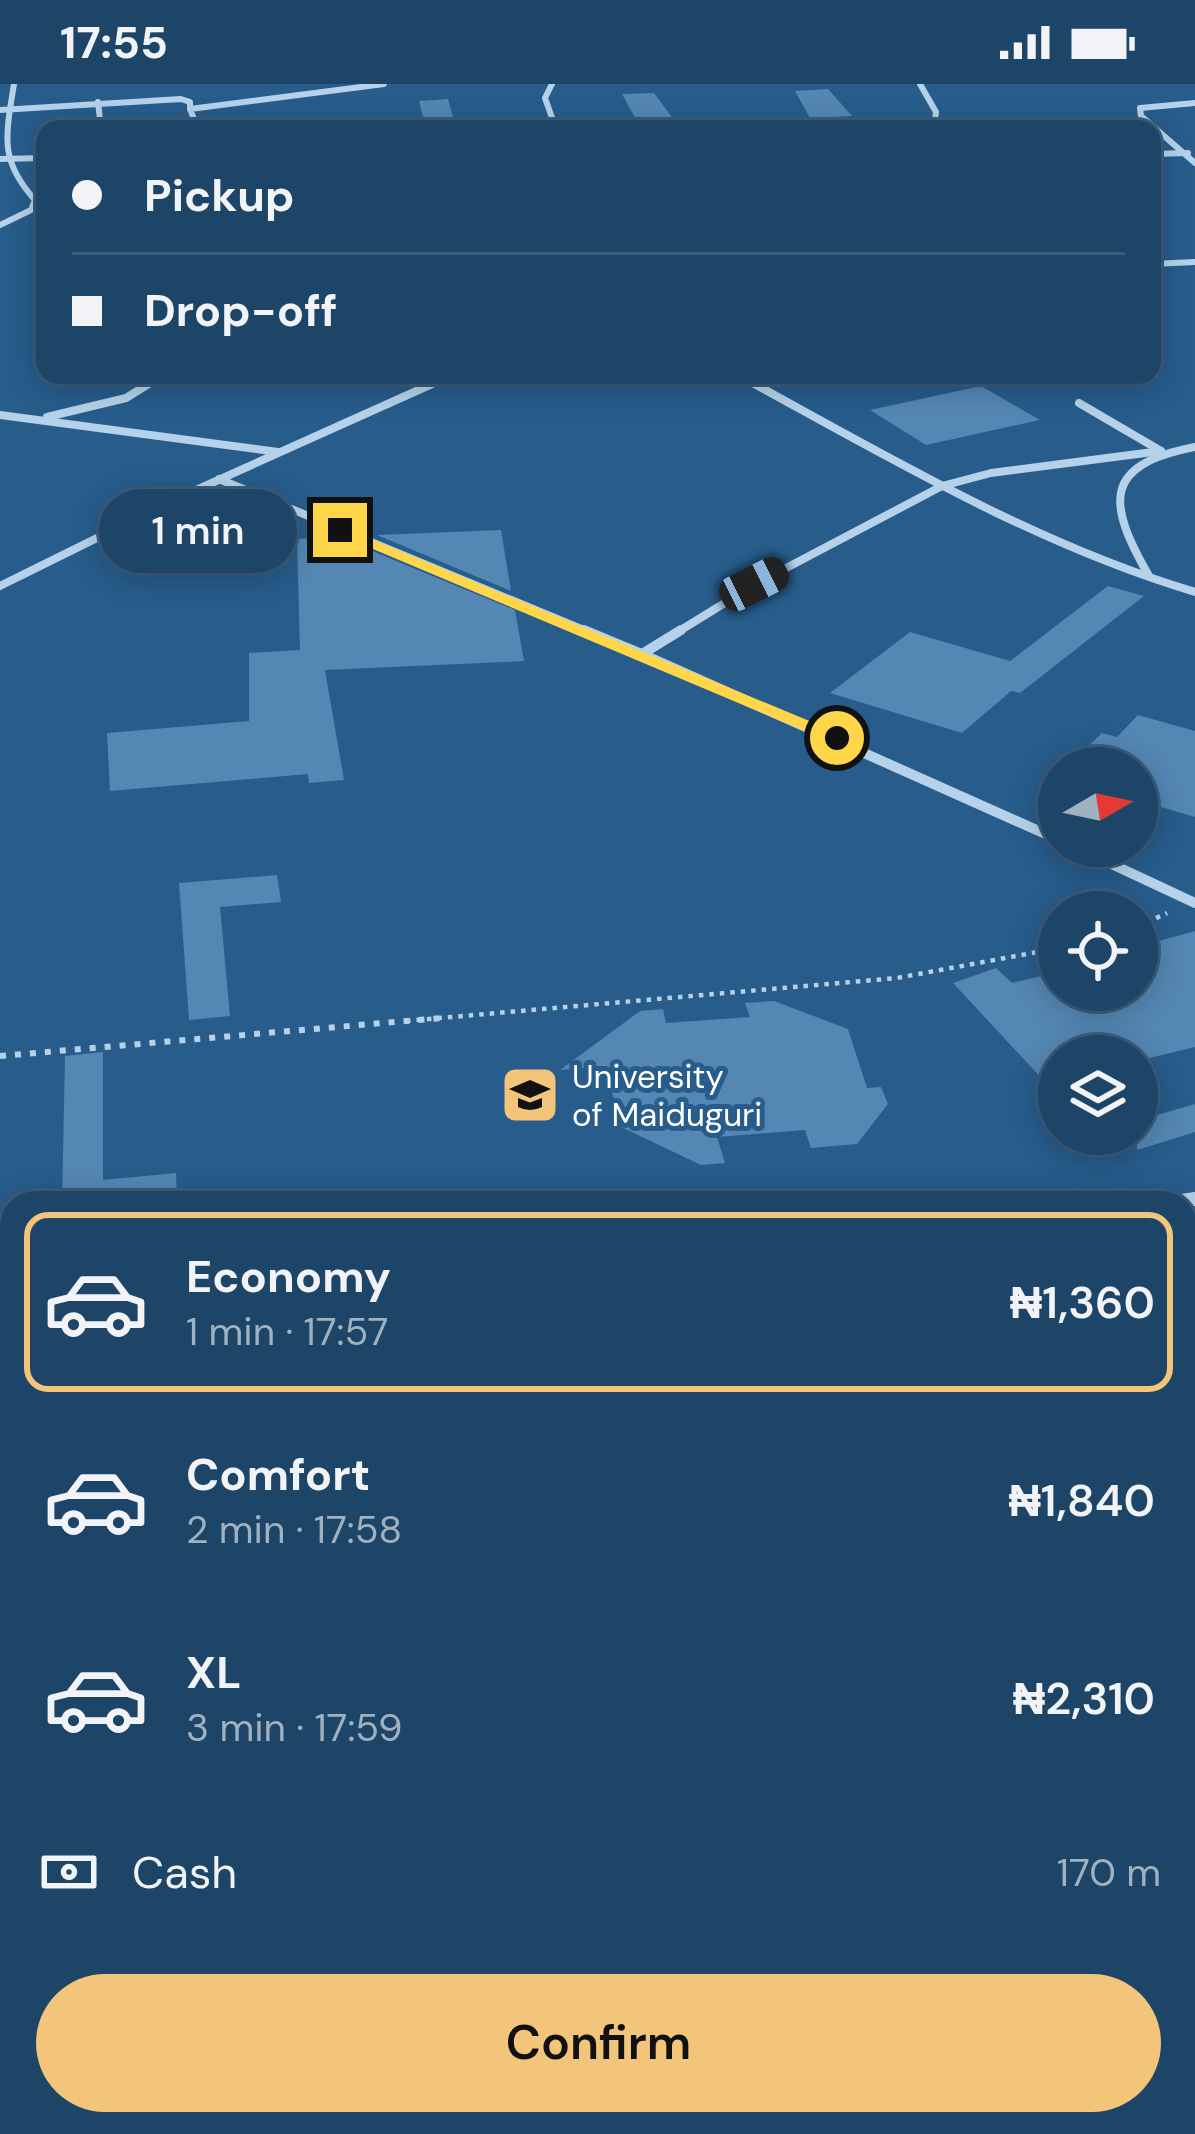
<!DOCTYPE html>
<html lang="en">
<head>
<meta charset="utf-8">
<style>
	:root { --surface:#1d4568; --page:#254c6e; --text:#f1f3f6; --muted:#a0b1c0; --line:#3b5d7c; --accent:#f2c57b }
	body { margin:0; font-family:"DM Sans",sans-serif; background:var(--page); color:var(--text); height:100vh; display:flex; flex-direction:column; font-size:45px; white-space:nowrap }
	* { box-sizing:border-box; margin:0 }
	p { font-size:39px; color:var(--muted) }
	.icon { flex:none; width:66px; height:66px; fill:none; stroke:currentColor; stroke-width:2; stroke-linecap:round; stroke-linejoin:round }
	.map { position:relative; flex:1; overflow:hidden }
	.sheet { position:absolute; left:0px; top:1107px; width:1197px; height:945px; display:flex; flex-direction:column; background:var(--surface); border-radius:36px 36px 0 0; box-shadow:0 6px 30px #0003,0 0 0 3px var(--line) }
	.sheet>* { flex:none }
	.hud { position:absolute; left:36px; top:36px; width:1125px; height:264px; border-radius:24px; box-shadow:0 6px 30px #0003,0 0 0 3px var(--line); display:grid; align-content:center; height:264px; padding:0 36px; background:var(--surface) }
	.needle { width:78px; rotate:81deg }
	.controls { position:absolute; left:1038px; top:663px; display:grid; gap:24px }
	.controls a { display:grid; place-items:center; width:120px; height:120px; border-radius:50%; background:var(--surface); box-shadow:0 6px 30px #0003,0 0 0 3px var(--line); font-size:60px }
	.end { position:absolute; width:54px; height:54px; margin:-27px; border:15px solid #ffd54a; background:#111; box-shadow:0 0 0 6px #111 }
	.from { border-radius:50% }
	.bubble { position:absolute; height:84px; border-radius:42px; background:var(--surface); box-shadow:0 6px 30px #0003,0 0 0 3px var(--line); font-size:39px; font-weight:600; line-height:84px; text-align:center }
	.car { position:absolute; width:36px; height:72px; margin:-36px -18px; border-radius:15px; box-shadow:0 0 9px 3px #0007; background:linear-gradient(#222 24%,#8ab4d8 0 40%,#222 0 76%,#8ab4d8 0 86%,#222 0) }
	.hud b { display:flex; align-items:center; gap:42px; height:114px; font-size:45px }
	.hud b+b { border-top:3px solid var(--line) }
	.hud i { width:30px; height:30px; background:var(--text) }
	ul { padding:21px 0 0; list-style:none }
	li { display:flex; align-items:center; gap:36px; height:180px; margin:0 24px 18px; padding:0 12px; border:6px solid transparent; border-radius:24px }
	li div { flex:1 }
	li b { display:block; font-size:45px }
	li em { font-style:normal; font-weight:600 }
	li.on { border-color:var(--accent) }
	li>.icon { width:108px; height:108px; stroke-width:1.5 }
	.pay { display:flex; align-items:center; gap:30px; height:132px; padding:0 36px; font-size:45px }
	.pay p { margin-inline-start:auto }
	.cta { display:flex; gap:24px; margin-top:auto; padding:24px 36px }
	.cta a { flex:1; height:138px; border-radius:72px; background:var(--accent); color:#111; font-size:48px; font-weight:600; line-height:138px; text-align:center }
	.status { display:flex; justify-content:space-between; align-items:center; height:84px; padding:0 60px; background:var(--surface); direction:ltr }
	.status svg { height:33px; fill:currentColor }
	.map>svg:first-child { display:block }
	.building { fill:#5487b3 }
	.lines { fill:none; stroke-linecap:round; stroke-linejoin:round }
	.path-far1 { stroke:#b5d2ea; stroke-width:4.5; stroke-dasharray:4.5 6; stroke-linecap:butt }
	.path { stroke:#b5d2ea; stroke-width:6; stroke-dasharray:6 9; stroke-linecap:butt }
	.minor-far4 { stroke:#b5d2ea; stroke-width:6 }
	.minor-far3 { stroke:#b5d2ea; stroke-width:8 }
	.minor-far2 { stroke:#b5d2ea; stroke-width:10 }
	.minor-far1 { stroke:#b5d2ea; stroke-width:14 }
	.minor { stroke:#b5d2ea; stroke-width:16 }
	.route { fill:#ffd54a }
	.labels { text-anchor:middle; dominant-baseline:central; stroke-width:10; stroke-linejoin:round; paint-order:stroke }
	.poi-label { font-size:33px; fill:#fff; stroke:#275c8b; text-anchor:start }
</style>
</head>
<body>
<div class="status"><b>17:55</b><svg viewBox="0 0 49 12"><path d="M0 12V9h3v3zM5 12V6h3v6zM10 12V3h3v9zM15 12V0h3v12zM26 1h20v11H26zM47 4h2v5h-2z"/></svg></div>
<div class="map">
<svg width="1195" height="2050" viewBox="0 0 1195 2050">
	<rect width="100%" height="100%" fill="#275c8b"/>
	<g class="building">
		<path d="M828,5l24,27 -42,2 -15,-27z"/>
		<path d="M654,9l20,27 -36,3 -16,-29z"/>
		<path d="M448,15l8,28 -30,1 -7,-27z"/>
		<path d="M981,302l59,34 -114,25 -56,-35z"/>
		<path d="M501,446l10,61 -134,-56z"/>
		<path d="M338,453l177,73 9,51 -199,9 19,110 -35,3 -1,-9 -198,17 -3,-58 142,-12v-68l51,-3 -3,-111z"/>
		<path d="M1108,502l36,10 -124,97 -9,-2 -49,42 -132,-40 80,-61 100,29z"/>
		<path d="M1138,631l57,16v86l-58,-17v-32h-71l36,-35 15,4z"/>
		<path d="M277,791l4,27 -61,5 10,109 -41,4 -10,-137z"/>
		<path d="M1195,847v116l-58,14v-5h-78v41l-106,-114 43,-15 16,15 47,-11v18h78v-43z"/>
		<path d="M774,917l74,28 19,59 14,-1 7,17 -31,40 -46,4 -6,-18 -88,7 8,26 -24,2 -82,-39 -12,-60 -47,4 80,-59 23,-2 3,14 84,-6 -5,-14z"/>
		<path d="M103,968v128l73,-7 1,30h-115l3,-147z"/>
		<path d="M1195,1020v28l-58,18v-29z"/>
	</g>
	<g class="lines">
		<g class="path-far1">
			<path d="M1137,843l30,-14"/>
			<path d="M406,937l491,-43 162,-30"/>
		</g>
		<path class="path" d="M0,972l441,-38"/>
		<g class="minor-far4">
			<path d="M552,0l-7,14 11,31"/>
			<path d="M920,0l16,28 -2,17"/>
			<path d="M98,18l3,27"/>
			<path d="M1195,19l-55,5 1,8 54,47"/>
			<path d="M0,26l181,-11 9,3v7"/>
			<path d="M198,45l-8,-20 194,-25"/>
			<path d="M1152,70l36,-1"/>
			<path d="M0,75l45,-1"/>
			<path d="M0,141l31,-15 4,-10c-35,-39 -30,-61 -21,-116"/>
			<path d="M1152,180l43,-2"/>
		</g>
		<g class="minor-far3">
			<path d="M738,291c147,80 296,169 457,217"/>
			<path d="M1079,319l82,48"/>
			<path d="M0,331l278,37"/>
			<path d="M47,333l79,-19 37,-23"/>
			<path d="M219,395l372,154"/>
			<path d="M1149,492c-42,-73 -47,-111 46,-129"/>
			<path d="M0,502l176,-87 276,-124"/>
			<path d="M676,549l78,-48 188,-99 49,-13 170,-22"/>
		</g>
		<g class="minor-far2">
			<path d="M584,546l58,24"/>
			<path d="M681,546l-39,24 417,186"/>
			<path d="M1073,762l122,57"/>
		</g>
		<g class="minor-far1">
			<path d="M1169,1119l26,-4"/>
			<path d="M1185,1167l10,4"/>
			<path d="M1185,1206l10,-3"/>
			<path d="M0,1245l12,-1"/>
			<path d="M1185,1424l7,4"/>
		</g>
		<g class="minor">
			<path d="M1187,1425l8,5"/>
			<path d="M0,1664l12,-8"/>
			<path d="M0,1795l12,-34"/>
			<path d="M1185,1948l10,-2"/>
			<path d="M0,1953l12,21"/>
			<path d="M50,2040l6,10"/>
			<path d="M595,2050l58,-10"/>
		</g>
	</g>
	<path class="route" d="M340,442l503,209 2,3 -14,4 -496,-209z"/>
	<defs>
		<symbol id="university-square" viewBox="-11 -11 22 22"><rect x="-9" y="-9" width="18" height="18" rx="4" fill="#f2c57b" stroke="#275c8b"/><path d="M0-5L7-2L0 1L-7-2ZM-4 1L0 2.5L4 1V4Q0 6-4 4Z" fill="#111"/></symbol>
	</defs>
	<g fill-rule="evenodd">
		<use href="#university-square" x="497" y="978" width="66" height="66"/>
	</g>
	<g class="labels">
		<g class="poi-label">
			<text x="572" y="992">University<tspan x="572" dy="38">of Maiduguri</tspan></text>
		</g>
	</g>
</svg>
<div class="controls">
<a><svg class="needle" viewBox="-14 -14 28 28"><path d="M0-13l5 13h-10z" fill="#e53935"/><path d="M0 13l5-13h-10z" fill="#a0b1c0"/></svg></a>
<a><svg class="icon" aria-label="locate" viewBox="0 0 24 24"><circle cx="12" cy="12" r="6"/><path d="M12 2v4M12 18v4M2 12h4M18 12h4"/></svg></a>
<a><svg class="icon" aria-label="layers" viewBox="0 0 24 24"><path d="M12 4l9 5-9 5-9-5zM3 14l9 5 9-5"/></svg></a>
</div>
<i class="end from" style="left:837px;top:654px"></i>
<i class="end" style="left:340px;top:446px"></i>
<div class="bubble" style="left:99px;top:405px;width:198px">1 min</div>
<i class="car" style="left:754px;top:500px;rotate:63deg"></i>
<div class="hud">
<b><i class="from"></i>Pickup</b>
<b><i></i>Drop-off</b>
</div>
<section class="sheet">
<ul>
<li class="on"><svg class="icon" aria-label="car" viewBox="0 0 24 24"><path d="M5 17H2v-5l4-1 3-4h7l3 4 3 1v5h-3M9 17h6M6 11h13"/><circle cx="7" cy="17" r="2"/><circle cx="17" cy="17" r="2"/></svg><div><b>Economy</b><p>1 min · 17:57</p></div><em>₦1,360</em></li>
<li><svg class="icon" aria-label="car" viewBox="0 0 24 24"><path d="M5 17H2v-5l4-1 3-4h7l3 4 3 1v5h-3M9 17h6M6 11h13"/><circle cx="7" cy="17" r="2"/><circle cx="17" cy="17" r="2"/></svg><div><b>Comfort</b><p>2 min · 17:58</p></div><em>₦1,840</em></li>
<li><svg class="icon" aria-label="car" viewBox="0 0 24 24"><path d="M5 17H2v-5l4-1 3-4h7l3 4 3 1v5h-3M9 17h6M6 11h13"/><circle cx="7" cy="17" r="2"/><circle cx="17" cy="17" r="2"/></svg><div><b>XL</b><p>3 min · 17:59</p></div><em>₦2,310</em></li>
</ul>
<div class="pay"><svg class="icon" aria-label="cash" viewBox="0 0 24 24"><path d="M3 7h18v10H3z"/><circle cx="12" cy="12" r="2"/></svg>Cash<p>170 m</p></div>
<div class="cta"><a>Confirm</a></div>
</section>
</div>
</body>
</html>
